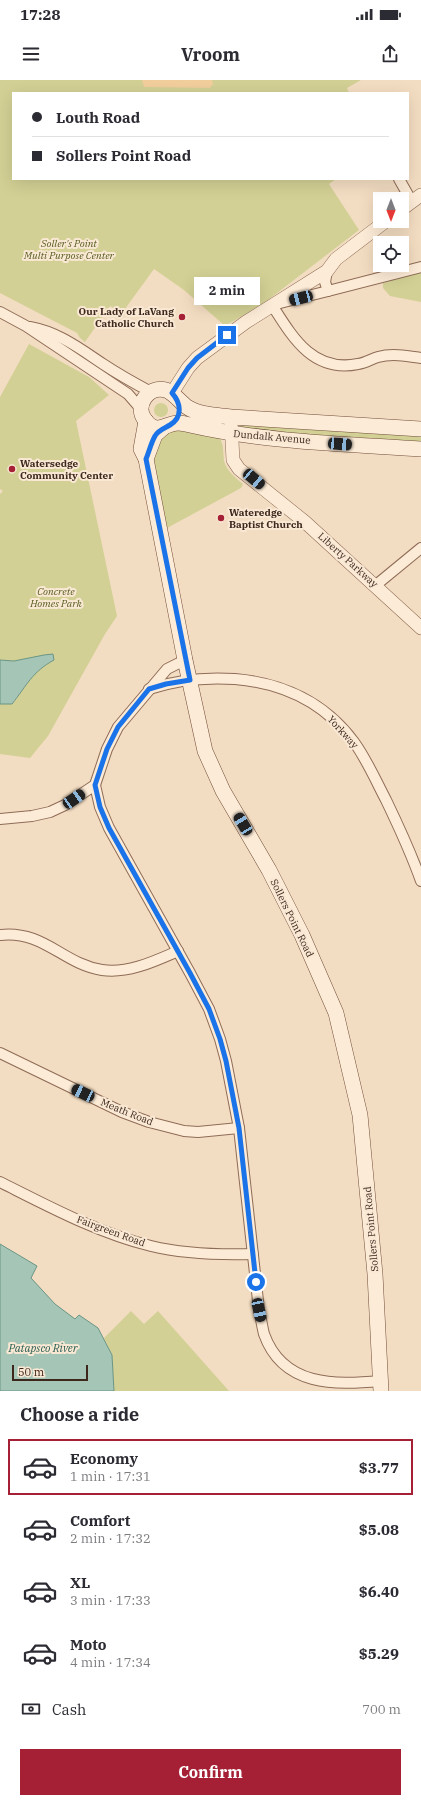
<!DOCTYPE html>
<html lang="en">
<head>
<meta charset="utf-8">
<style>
	:root { --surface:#fff; --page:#f2f2f3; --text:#2b2b33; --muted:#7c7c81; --line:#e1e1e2; --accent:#a52035 }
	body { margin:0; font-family:"IBM Plex Serif",serif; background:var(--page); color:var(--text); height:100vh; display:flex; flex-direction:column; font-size:15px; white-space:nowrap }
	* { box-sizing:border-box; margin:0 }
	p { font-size:13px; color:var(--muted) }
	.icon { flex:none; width:22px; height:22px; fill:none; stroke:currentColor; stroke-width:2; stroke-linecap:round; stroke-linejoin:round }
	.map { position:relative; height:1311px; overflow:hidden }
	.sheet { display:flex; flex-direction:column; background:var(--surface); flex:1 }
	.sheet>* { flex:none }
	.guide { position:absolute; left:12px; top:12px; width:397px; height:88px; border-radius:0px; box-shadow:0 4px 16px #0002; display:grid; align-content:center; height:88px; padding:0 20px; background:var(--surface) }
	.needle { width:26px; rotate:180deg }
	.buttons { position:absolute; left:373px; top:112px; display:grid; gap:8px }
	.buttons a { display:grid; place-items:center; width:36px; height:36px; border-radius:0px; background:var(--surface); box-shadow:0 4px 16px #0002; font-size:20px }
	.scale { position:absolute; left:12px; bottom:10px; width:76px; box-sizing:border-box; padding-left:4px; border:2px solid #3d271d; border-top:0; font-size:11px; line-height:14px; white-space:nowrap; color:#3d271d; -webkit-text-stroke:3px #f9e8d3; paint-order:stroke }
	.end { position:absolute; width:18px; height:18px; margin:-9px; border:5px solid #1a73e8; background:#fff; box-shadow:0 0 0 2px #fff }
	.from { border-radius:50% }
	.bubble { position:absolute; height:28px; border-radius:0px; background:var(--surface); box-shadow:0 4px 16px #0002; font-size:13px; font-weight:800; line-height:28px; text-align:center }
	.car { position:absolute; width:12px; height:24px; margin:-12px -6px; border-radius:5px; box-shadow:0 0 3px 1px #0007; background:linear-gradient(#222 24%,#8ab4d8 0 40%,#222 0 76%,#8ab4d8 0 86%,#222 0) }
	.guide b { display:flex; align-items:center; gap:14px; height:38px; font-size:15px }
	.guide b+b { border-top:1px solid var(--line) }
	.guide i { width:10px; height:10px; background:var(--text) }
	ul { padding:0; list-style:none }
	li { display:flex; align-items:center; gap:12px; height:56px; margin:0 8px 6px; padding:0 12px; border:2px solid transparent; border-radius:0px }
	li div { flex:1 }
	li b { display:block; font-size:15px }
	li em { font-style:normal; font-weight:800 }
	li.selected { border-color:var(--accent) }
	li>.icon { width:36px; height:36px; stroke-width:1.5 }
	h2 { padding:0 20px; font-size:18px; line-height:48px }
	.pay { display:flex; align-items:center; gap:10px; height:44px; padding:0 20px; font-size:15px }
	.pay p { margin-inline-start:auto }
	.button { display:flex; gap:8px; margin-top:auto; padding:8px 20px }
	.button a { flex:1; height:46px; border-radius:0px; background:var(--accent); color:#fff; font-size:16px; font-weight:800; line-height:46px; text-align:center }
	.status { display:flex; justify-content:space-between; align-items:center; height:28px; padding:0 20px; background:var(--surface); direction:ltr }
	.status svg { height:11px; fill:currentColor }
	header { display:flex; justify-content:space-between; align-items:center; height:52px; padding:0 20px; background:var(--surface); font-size:18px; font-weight:800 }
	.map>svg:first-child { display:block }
	.green { fill:#d2d094 }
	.sand { fill:#f1ce9c }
	.water { fill:#a5c5b7; stroke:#6a9584 }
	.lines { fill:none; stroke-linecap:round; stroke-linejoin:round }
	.minor-casing { stroke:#8f6c57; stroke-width:12 }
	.tertiary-casing { stroke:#8f6c57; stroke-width:14 }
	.secondary-casing { stroke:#714d3a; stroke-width:16 }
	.minor { stroke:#fcebd6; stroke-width:10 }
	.tertiary { stroke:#fcebd6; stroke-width:13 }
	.secondary { stroke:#fcebd6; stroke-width:15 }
	.route { stroke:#1a73e8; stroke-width:5 }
	.poi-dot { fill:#a52035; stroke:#f9e8d3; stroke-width:1.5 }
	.labels { text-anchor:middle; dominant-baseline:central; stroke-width:4; stroke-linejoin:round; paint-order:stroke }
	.park-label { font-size:10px; font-style:italic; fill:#565c21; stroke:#f9e8d3 }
	.poi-label { font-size:10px; font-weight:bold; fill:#3d271d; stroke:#f9e8d3; text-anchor:start }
	.street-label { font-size:10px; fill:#3d271d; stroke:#f9e8d3 }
	.water-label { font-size:11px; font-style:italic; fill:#2a5f53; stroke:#f9e8d3 }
</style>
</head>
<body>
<div class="status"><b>17:28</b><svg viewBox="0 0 49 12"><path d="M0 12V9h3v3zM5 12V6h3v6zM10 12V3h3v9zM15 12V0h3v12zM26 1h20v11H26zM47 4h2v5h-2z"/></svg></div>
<header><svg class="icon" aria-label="menu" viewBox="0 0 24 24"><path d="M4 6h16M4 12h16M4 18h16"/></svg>Vroom<svg class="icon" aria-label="share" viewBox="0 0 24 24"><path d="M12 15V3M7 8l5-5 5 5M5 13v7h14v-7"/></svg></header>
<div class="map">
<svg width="421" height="1311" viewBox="0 0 421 1311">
	<rect width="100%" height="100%" fill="#f3ddc2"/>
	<g class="green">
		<path d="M0,0h361l-14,8 2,5h-336v86h323l-7,5 30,46 -95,73 -39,23 -41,-36 -30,-21 -32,44 -12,-7 -25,36 -5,-4 -3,-5 -77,-40z"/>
		<path d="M421,191v31l-31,-6 -7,-8v-5z"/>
		<path d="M29,264l60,33 20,18 -33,26 41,195 -12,18 -57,102 -18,22 -30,-4v-50h12c15,-19 20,-32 42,-44l-10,-5 -30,6 -14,-1v-166l3,-3 -3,-2v-92z"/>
		<circle cx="161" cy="330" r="7"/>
		<path d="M241,344l180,11v8l-176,-12 -4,-2z"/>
		<path d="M172,349l48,9c4,8 3,14 4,23 2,9 12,17 19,23l-2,4 -74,40c-4,-20 -22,-72 -7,-90 3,-3 8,-6 12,-9z"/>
		<path d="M131,1231l13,13 14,-13 71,80h-115l-2,-36 -8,-17z"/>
	</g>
	<path class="sand" d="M142,0h70l1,4 -3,4 -66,-1z"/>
	<g class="water">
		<path d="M53,574l1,6c-22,12 -27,25 -42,44h-12v-44l14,1 30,-6z"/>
		<path d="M0,1164l37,22 -6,12 24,26 20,15 4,-4 19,13 14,27 2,36h-114z"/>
	</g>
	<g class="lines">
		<defs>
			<g id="minor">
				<path d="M399,99l13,23"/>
				<path d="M327,191l-2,11 3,9 93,-24"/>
				<path d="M328,211l-56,14c21,33 41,68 86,59 8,-1 13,-5 20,-7 14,-4 30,-1 43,1"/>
				<path d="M0,232l26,14 102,68 13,15"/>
				<path d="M30,247c28,5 49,21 73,37 15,10 31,19 48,28"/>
				<path d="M376,505l45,-37"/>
				<path d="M149,609c27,-9 57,-12 86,-10 48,4 90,24 119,63 13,18 22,39 32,58 13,27 25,53 35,81"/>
				<path d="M95,705l5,22 9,21 81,145 19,36 11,30 6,22 13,67 20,182c2,8 3,16 5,24 19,53 71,51 117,47"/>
				<path d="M0,739l32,-3 18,-4 15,-7 30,-20 12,-36 11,-22 49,-58 18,-9"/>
				<path d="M0,855c44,-5 63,29 102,35 26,4 53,-9 76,-19"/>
				<path d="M0,973l122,59 27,10 35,9 14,1 41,-4"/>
				<path d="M0,1102c48,24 98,51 151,64 33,8 68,9 102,8"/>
			</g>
			<g id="tertiary">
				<path d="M402,129l19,-14"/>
				<path d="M172,313l16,-25 9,-10 49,-36 81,-51 9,-12 50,-38"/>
				<path d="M231,342l2,38 6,9 66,53 116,106"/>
			</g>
			<g id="secondary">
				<path d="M146,341l-5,28 5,10 39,201 20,91 18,40 46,79 33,65 34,78 24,102 15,159 6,117"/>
				<path d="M421,349l-190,-12c-15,-2 -32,-2 -44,-10 -7,-5 -13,-14 -21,-17 -18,-5 -32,16 -21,30 12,16 21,3 33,3 4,0 8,1 12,2 74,17 155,19 231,24"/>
				<path d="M146,379l9,-24 8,-7"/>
			</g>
		</defs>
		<use href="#minor" class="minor-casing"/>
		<use href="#tertiary" class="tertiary-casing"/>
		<use href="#secondary" class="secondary-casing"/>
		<use href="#minor" class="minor"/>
		<use href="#tertiary" class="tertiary"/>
		<use href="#secondary" class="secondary"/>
	</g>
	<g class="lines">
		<path class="route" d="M227,255l-30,23 -9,10 -16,25c9,10 11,24 -2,32 -5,3 -12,5 -15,11 -4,7 -6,16 -9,23l44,221 -24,4 -17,5 -31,38 -11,22 -12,36 5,22 9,21 81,145 19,36 11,30 6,22 13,67 17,154"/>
	</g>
	<g class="poi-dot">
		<circle cx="182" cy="237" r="4"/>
		<circle cx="12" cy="389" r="4"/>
		<circle cx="221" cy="438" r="4"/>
	</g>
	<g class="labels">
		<g class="park-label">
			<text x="69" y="163">Soller's Point<tspan x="69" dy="12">Multi Purpose Center</tspan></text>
			<text x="56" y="511">Concrete<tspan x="56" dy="12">Homes Park</tspan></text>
		</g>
		<g class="poi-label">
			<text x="174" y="231" text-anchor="end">Our Lady of LaVang<tspan x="174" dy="12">Catholic Church</tspan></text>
			<text x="20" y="383">Watersedge<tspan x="20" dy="12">Community Center</tspan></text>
			<text x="229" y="432">Wateredge<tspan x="229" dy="12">Baptist Church</tspan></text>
		</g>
		<g class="street-label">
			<text transform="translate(272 357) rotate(5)">Dundalk Avenue</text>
			<text transform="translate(348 480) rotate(42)">Liberty Parkway</text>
			<text transform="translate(343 652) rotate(48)">Yorkway</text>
			<text transform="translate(292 838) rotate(64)">Sollers Point Road</text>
			<text transform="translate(127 1032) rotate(22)">Meath Road</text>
			<text transform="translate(371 1149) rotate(-95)">Sollers Point Road</text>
			<text transform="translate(111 1151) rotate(20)">Fairgreen Road</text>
		</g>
		<g class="water-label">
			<text x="43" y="1268">Patapsco River</text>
		</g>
	</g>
</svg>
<div class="buttons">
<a><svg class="needle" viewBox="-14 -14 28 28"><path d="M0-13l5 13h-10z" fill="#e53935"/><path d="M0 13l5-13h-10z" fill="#7c7c81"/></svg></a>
<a><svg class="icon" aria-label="locate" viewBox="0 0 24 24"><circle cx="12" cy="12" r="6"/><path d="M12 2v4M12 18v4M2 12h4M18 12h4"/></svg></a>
</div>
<div class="scale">50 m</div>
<i class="end from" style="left:256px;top:1202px"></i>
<i class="end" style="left:227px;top:255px"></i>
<div class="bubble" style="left:194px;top:197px;width:66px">2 min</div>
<i class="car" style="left:301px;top:218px;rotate:255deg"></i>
<i class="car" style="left:340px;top:364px;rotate:94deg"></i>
<i class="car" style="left:254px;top:399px;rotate:130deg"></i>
<i class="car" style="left:74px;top:719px;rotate:56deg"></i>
<i class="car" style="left:243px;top:744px;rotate:329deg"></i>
<i class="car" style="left:83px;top:1013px;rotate:295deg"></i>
<i class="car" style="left:259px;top:1230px;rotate:168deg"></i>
<div class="guide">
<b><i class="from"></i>Louth Road</b>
<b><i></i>Sollers Point Road</b>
</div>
</div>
<section class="sheet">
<h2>Choose a ride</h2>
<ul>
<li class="selected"><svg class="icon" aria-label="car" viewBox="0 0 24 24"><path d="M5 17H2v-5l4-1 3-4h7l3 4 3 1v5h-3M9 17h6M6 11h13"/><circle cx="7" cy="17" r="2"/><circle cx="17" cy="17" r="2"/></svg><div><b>Economy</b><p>1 min · 17:31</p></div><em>$3.77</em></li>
<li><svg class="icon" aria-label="car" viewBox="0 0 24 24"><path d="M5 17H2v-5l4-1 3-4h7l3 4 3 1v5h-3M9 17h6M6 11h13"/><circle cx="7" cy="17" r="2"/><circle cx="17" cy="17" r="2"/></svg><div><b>Comfort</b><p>2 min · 17:32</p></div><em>$5.08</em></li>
<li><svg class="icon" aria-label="car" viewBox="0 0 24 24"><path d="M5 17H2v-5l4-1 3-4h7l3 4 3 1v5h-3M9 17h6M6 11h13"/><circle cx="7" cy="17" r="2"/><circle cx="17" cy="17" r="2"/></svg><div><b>XL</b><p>3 min · 17:33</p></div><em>$6.40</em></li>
<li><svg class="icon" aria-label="car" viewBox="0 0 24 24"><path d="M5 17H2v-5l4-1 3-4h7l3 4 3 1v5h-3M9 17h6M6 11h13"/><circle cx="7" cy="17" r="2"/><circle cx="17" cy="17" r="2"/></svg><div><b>Moto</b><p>4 min · 17:34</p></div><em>$5.29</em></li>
</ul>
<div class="pay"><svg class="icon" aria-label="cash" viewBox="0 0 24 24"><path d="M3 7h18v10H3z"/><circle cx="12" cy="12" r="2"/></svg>Cash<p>700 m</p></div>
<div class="button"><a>Confirm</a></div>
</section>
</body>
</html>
